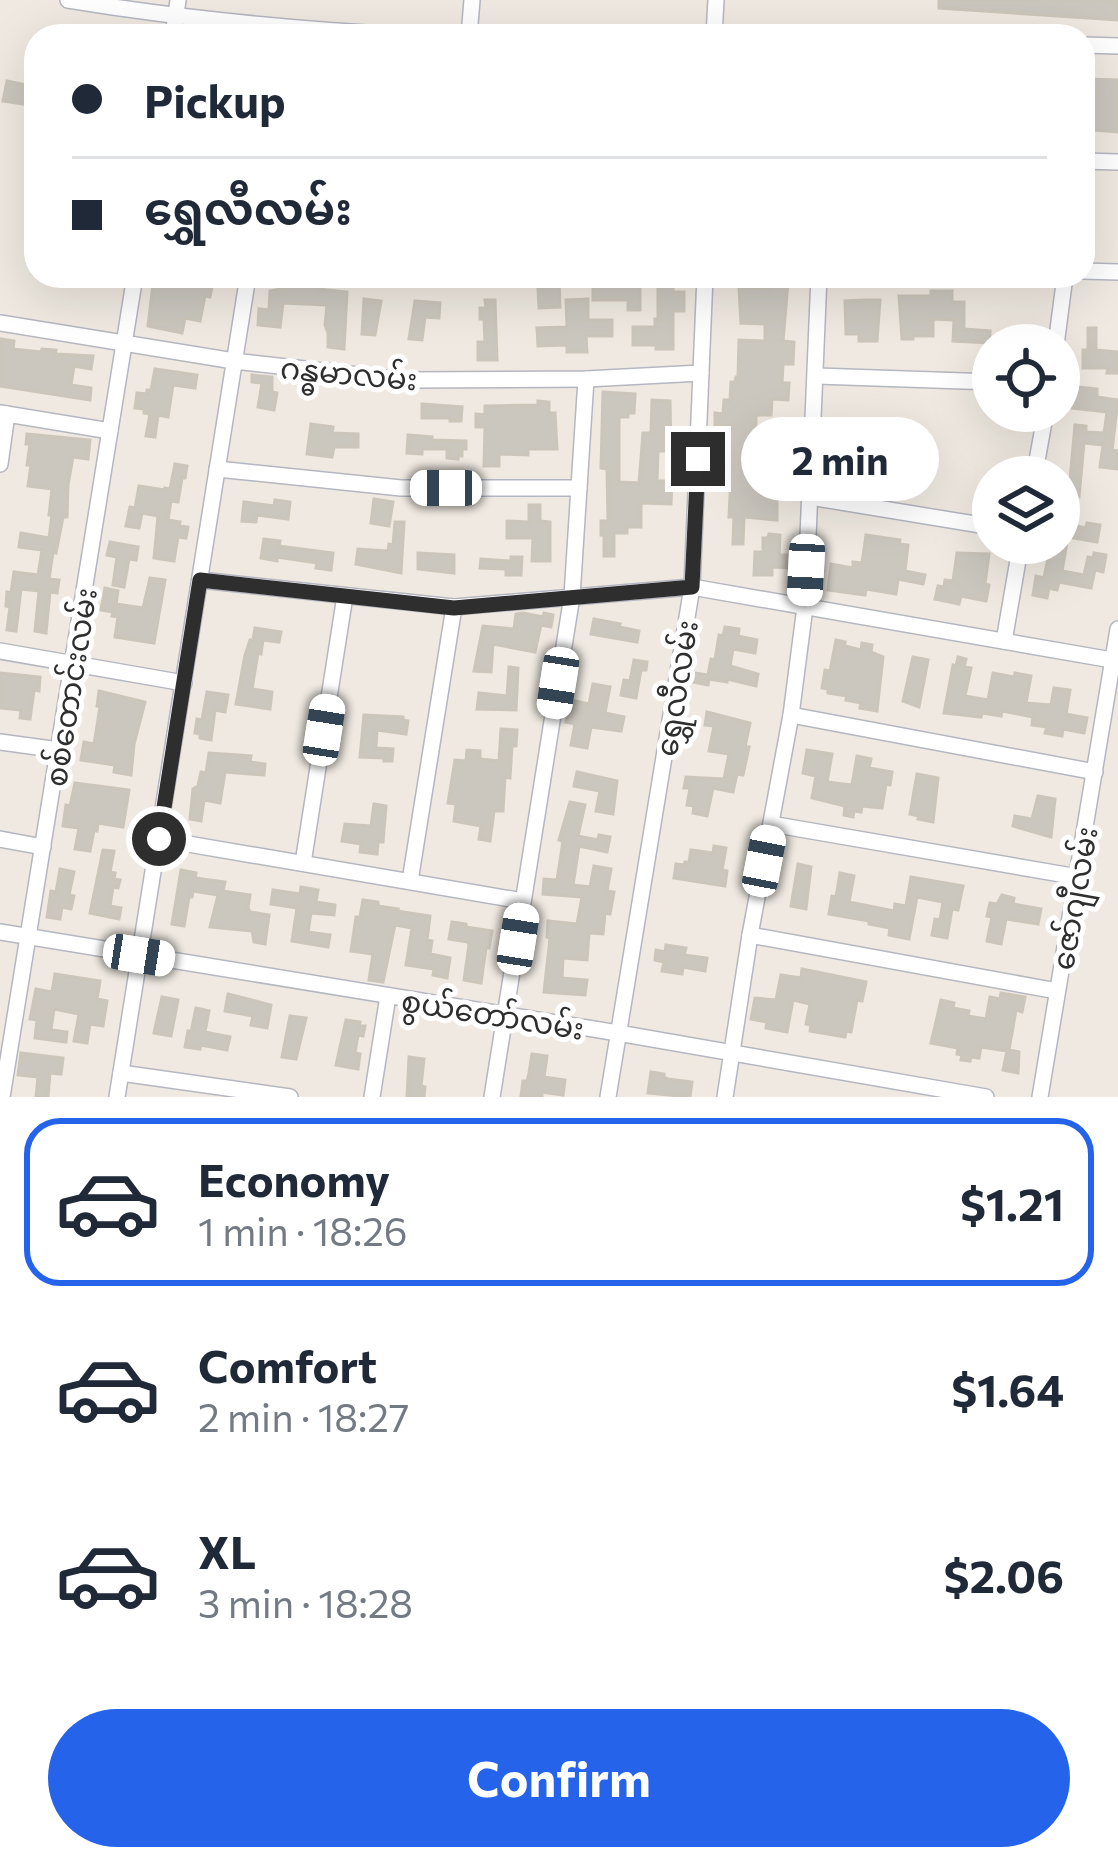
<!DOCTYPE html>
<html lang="en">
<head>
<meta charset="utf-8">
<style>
	:root { --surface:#fff; --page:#f6f6f7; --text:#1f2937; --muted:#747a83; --line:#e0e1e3; --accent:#2563eb }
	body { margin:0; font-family:Commissioner,"Noto Sans Myanmar",sans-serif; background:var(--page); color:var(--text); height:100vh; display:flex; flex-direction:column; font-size:45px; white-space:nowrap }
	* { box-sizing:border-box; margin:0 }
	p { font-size:39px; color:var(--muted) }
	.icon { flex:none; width:66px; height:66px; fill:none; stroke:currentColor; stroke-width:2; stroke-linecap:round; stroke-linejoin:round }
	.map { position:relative; height:1097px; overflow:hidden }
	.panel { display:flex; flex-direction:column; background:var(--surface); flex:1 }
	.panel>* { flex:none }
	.guide { position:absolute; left:24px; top:24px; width:1071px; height:264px; border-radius:36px; box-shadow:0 12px 48px #0002; display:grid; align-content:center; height:264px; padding:0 48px; background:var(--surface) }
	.buttons { position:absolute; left:972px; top:324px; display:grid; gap:24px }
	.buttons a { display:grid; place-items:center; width:108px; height:108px; border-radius:50%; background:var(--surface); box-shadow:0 12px 48px #0002; font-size:60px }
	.end { position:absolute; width:54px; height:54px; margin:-27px; border:15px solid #2e2e2e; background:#fff; box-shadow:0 0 0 6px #fff }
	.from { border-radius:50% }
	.bubble { position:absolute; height:84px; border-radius:42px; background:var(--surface); box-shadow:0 12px 48px #0002; font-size:39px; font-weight:700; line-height:84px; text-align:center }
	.car { position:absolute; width:36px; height:72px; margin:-36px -18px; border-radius:15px; box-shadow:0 0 9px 3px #0007; background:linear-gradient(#fff 24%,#345 0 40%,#fff 0 76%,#345 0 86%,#fff 0) }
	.guide b { display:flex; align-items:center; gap:42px; height:114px; font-size:45px }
	.guide b+b { border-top:3px solid var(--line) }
	.guide i { width:30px; height:30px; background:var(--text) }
	ul { padding:21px 0 0; list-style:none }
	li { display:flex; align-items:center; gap:36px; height:168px; margin:0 24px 18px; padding:0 24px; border:6px solid transparent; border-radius:36px }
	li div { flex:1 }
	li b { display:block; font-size:45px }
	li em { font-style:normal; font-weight:700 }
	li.selected { border-color:var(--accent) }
	li>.icon { width:108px; height:108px; stroke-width:1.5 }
	.action { display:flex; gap:24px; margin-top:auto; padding:24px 48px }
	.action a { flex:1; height:138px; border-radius:72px; background:var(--accent); color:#fff; font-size:48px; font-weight:700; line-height:138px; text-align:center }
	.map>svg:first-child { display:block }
	.building { fill:#cbc7bf; stroke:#cbc5ba; stroke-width:3 }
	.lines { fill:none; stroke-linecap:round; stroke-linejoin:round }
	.minor-casing { stroke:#b4b7c1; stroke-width:18 }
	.minor { stroke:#fff; stroke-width:15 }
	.route { stroke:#2e2e2e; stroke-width:15 }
	.labels { text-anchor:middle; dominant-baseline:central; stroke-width:10; stroke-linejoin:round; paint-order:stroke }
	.street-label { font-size:30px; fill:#2e2e2e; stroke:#fff }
</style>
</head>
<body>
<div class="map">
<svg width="1118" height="1097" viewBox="0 0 1118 1097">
	<rect width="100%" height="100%" fill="#efe9e1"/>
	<g class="building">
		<path d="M939,0h179v20l-179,-12z"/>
		<path d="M1086,79l32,1v52l-35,-3v-48z"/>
		<path d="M7,81l29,6v19l-33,-5z"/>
		<path d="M154,276l59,6 -3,15 -5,-1 -5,25 -15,-3 -3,15 -34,-7z"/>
		<path d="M547,279h12l1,28 -21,1 -1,-20h9z"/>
		<path d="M769,281l19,1 -5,59 11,1 -1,22h-10l-1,19h7l-1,17 -16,-1 -1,16h-15v21l25,1v8h8v9h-8l-1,5h-3v61l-33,-3 -1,27h-10l1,-27h-5l3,-63h-2l1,-28h-16v-13l8,1 1,-14h6l1,-18h4l1,-5h2l1,-37 26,1v-17l-24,-1 -2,-35 30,1z"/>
		<path d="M306,283h12v6l29,3 -3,57 -16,-2v-14l-3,-8 2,-20 -44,-2 -3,24 -22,-2 1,-16 10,1 1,-19 11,-2 1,-5 24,2z"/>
		<path d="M593,285l47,2v23h-12v-10h-35z"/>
		<path d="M658,285h15v7h11v19h-11v38h-17v-4h-23v-18h22v-8h3z"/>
		<path d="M931,291h21v11h12v27l26,2v12l-37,-2 1,-21 -21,-1v17h-20v3h-11l-3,-43h32z"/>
		<path d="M364,299l17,2 -6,34 -13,-1z"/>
		<path d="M588,299v21h24v16h-26l1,16h-20v-7l-29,1 -1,-18 30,-1 -1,-27z"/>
		<path d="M485,300h10l2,60h-19v-18h7l-1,-23h-4v-11h6z"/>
		<path d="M866,300h14l-3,41h-18v-7h-13l-1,-33z"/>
		<path d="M415,301l25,2 -1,15 -14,-1 -3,23 -13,-1z"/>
		<path d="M1088,328h8v22l22,2v21h-11l1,-5h-25v-18h5z"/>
		<path d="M1,339l13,2 -1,8 28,3 1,-3 14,1 -1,4 38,2 -2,13 -17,-3 -3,19 20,3 -1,12 -90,-14z"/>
		<path d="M155,369l42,6 -2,13 -22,-3 -5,32 -10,-2 -3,22 -9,-1 4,-22 -6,-1v-4l-9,-1 2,-15 10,1v-4h4z"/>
		<path d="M252,375l20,2v15l5,1 -3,17 -16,-3 4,-24 -10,-1z"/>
		<path d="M1078,387l19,2v8l21,3 -6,50 6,1v18l-18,-2 3,-22 -19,-2 -5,54 -17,-1 2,-17 6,1 5,-55 11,1v6l18,1 3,-21 -36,-4 2,-14h4z"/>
		<path d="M603,392l32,2 -1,19h-6v4h-9v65l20,1 4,-50h8l1,-33 18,1 1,50h-13l-1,30h15l-1,23 -30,-1v24h-14v6h-13v23h-10v-21h-3v-14h7l-1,-52 -6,-1z"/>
		<path d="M538,401l11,1v11h6l2,36h-29v6l-29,-1v12h-15l1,-39h-9v-13l9,1v-9l53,-1z"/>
		<path d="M422,404l40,3 -1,14h-11v-3h-28z"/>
		<path d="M311,424l22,3 -1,6 26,1v13h-24l-2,10 -25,-3z"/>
		<path d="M27,434l63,6 -2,19 -15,-2 -5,28 -1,32h-4l-7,36 -3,-1 -4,27 10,1 -2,13 -7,-1 -4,41 -11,-2 4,-40 -18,-2 -5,42 -9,-1 3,-23 -4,-1 1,-14 4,1 3,-21 24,3 4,-25 -23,-3 2,-14 28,5 3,-23h-3l3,-26 -24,-3 3,-21h-4l3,-21h-4z"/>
		<path d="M408,435l24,2v3l34,1v8h-4v7h-4v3l-11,-1v-9h-25v5l-15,-1z"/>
		<path d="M175,464l12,2 -2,12h-3l-4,24 -7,-1 -3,19 12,2 -1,4 9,1 -2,11 -8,-1 -4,24 -20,-3 4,-42 -16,-3 -3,15 -13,-2 4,-19 5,1 4,-22 26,4v-2l5,1z"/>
		<path d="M374,499l19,3 -4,24 -18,-3z"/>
		<path d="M275,500l15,2 -2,17 -31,-4 -1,7 -14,-1 2,-19 30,4z"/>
		<path d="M529,505h11v16l10,1v39h-18l1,-23h-26v-17l22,1z"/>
		<path d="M395,522h9l-3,51 -45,-9 2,-15 30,2 1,-7 4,1z"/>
		<path d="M1061,523l25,5 1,-5 13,2 -3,17 -29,-5 -6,34 22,4 4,-18 5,1 1,-5 12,2 -3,17 -8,-2 -4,18 -32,-6 -2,8 -8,-2 -2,10 -14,-3 3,-19 8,2 7,-35h8z"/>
		<path d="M769,534l11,1 -1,20h12l-1,13 -18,-1v8h-18l1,-23h8v-14h5z"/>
		<path d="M866,535l34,5 -1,4 9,1 -3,26 20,4 -2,9 -25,-5 -2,15 -30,-5 -1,6 -37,-5 3,-26 22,4v-6l9,1z"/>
		<path d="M264,539l16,2 -1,5 54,7 -2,17 -15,-2 1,-5 -40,-6v4l-16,-3z"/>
		<path d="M110,542l28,5 -2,13 -7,-1 -5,28 -11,-2 4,-28 -10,-2z"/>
		<path d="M418,553l36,2v18l-36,-4z"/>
		<path d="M957,553l32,1 -4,30 4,1 -3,16 -25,-5 -2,8 -24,-5 3,-13 6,1 1,-7 8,1z"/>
		<path d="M511,557h11l-1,18h-15v-6l-26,-1 1,-9 30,2z"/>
		<path d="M150,578l15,2 -11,63 -39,-6 3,-20 -6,-1 1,-4 -12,-2 4,-22 13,3 -2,13 27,4z"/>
		<path d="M523,613l20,4 1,-4 9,2 -2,12 -10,-2 -6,27 -42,-8 -2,28 -17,-1 9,-45 31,3 2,-15z"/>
		<path d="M594,619l26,5 -1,3 20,4 -2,11 -46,-8z"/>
		<path d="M725,627l14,2 -1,7 19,4 -2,13 -22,-4 -3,17 28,8 -2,12 -29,-7v3l-18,-3 -1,6 -15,-3 1,-9 14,2 3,-16 4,1 4,-25 4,1z"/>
		<path d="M255,628l26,4 -2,10 -16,-2 -2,14 -3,-1 -6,36 20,3 -2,17 -34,-5 9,-49 5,-15h3z"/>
		<path d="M836,640l9,2v4l16,4 1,-7 10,2 -1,7 12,5 -6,54 -17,-3 1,-5 -15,-3 1,-4 -19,-3v-4l-6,-1 3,-18 5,1z"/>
		<path d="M913,657l15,3 -9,47 -16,-6z"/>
		<path d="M958,657l8,2 -2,8 7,1 -6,28 23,4 5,-27 21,4 1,-4 16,3 -5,27 25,2 3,-17 16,2 -4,24 21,4 -3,15 -21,-4 -1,7 -17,-3 2,-6 -15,-2 1,-8 -31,-6 -1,5 -19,-3 -1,4 -37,-4 9,-48 3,1z"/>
		<path d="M634,660l13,2 -1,8h-5l-5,28 -15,-3 3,-15 6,1z"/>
		<path d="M509,667l9,1 -2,42 -39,-1 2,-16 28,3z"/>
		<path d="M0,673l40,4 -1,14 -5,-1 -4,29 -10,-1 1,-8 -21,-2z"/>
		<path d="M593,684l17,3 -5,26 19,4 -3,14 -30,-4 -4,21 -16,-3 4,-21 -9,-2 5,-22 18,4z"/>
		<path d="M99,691l46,11 -11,42 -3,31 -17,-3 1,-7 -34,-5 3,-18 10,2 6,-37 -3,-1z"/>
		<path d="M207,692l21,3 -3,17 -10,-2 -4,30 -11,-2v-4l-5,-1 2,-14 5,1z"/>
		<path d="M707,712l43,11 -5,24h4l-6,28 -6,-1 -4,18 -20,-4 -6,28 -14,-3 1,-7 -7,-1 3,-17h-6l2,-11 38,2 5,-25 -20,-3 5,-25 -9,-1z"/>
		<path d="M364,715l39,2v3l5,1 -2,13 -29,-4 -1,18 17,1 -1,12h-8v-3l-24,-1z"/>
		<path d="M501,729l16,1 -1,16h-4l-2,32 -5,-1 -2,34h-9l-4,30 -11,-2 2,-13 -27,-5 2,-17 -8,-1 7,-43 11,1 1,-11 13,1v8l19,2z"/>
		<path d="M807,750l25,4 -5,28 25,3 5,-29 14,3 -2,9 23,4 -2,13 -4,-1 -4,24 -20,-2 -1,6 -7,-1 -1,6 -9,-2 1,-9 -33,-8 4,-22 -13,-3z"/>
		<path d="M209,753l42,3 -1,6 15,2 -1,11 -39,-3 -5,31 -16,-3 -3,21 -11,-2 3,-30 5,-3 3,-14 5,1z"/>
		<path d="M577,772l40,9 -4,33 -17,-3 4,-20 -26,-5z"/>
		<path d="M917,774l21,4 -5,44 -15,-3 1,-3 -9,-2z"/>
		<path d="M75,783l54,7 -6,37 -25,-4 -1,8 -3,-1 -4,21 -15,-2 4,-21 -16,-2 3,-21 4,1z"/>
		<path d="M1038,796l17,3 -4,38 -38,-11 2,-10 17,3z"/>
		<path d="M570,802l15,3 -7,31 20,4 1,-5 11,2 -3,15 -28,-6 -6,39 17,2 4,-21 17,3 -4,22 7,1 -4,22 -5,-1 -2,21 -14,-1 -2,27 -24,-2 -1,20 25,2 -2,15 -41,-3 6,-54 -3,-1 1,-16 29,3 5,-27 -39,-3 1,-15 13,1 6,-39 -4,-1z"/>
		<path d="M374,804l12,2 -3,36h-5l-1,12 -17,-2 1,-8 -19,-3 3,-17 26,2z"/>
		<path d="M714,846l12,2 -4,22 5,1 -2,15 -51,-8 2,-14 8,1 1,-3h4l2,-12 22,3z"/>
		<path d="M103,850l11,1 -4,21 5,1 -1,6 6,1 -2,8 -5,-1 -3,19 11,2 -2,11 -29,-6z"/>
		<path d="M798,864l13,3 -5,42 -15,-3z"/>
		<path d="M60,869l14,3 -5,23 5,1 -3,13 -9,-2 -2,12 -13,-2 4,-26 5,1z"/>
		<path d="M181,870l15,3 -1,5 30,4 -2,9 27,4 -2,13 2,4 19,3 -4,29 -11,-2 -2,-11 -42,-4 8,-32 -25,-4 -1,6h-3l-5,29 -12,-2z"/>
		<path d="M840,873l14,3 -5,26 45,9 1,-7 11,2 5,-29 52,9 -5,24 -6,-1 -5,29 -15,-3 3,-16 5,1 3,-18 -26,-5 -8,42 -20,-4 1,-7 -21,-4v-3l-40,-7 3,-18 4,1z"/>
		<path d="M301,887l17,3 -2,12 19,3 -1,10 -23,-2 -3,19 22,3 -2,12 -36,-6 5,-33 -26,-4 2,-14 27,4z"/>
		<path d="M1002,895l12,3 -1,6 28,5 -3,15 -32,-5 -5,25 -14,-3 5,-24 -5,-1 3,-13 7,1z"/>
		<path d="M363,900l15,2v4l20,3 -1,2 33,5 -3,24 5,1 -2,13 20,4 -3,20 -14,-3 1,-6 -28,-4 6,-37 -17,-3 -12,57 -14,-2 4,-26 -22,-3 5,-34h4z"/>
		<path d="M452,922l14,2v3l26,4 -3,17h-3l-5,35 -17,-3 5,-35 -1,-3 -19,-3z"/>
		<path d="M666,945l20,3 -2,7 23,3 -2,13 -22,-4 -1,7 -20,-3 2,-9 -9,-2 1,-10 9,2z"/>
		<path d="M802,969l64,13 -4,19 -5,-1 -6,32 -5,-1 -1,6 -35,-6 1,-6 -5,-1 4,-20 -17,-4 -6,32 -21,-4 1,-6 -16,-3 4,-21 21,2 5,-25 20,3z"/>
		<path d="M55,974l45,7 -3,18 10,2 -4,25 -13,-2 -3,19 -13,-2 5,-27 -25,-5 -3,21 16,2 -1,10 -31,-4 2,-18 -7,-1 6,-30 16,3z"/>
		<path d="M1001,993l24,4 -3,15 -6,-2 -7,40 10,2 -1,21 -15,-3 4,-19 -26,-4 -2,11 -8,-1 -1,4 -9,-1 1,-5 -5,-1 1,-6 -27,-5 10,-43 13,3 -1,5 16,3 -1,5 18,3 4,-22 10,2z"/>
		<path d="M228,994l43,11 -4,23 -16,-3 2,-9 -28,-5z"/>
		<path d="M162,997l16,3 -7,36 -17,-3z"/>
		<path d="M196,1008l13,3 -4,21 25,5 -3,13 -26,-5 -1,4 -15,-2 3,-16 3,1z"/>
		<path d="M290,1016l16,2 -10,41 -14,-2z"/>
		<path d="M346,1020l14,2 -1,4h6l-2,10 -5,-1 -3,18 5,1 -2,15 -22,-4z"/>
		<path d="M21,1053l42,5 -2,16 -11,-1 -2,24h-12l2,-20 -20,-2z"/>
		<path d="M532,1054l15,2 -3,21 21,3 -2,15 -21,-3v5l-21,-1 2,-15h4l2,-8z"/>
		<path d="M409,1057l15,2 -3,27 4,1 -1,10h-17z"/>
		<path d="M651,1072l13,2v3l4,2 24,3 -2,15 -42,-4z"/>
	</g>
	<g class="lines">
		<defs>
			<g id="minor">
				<path d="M68,0c116,19 232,30 351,36"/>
				<path d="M173,36l5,-36"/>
				<path d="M469,36l3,-36"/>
				<path d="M611,36h164"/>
				<path d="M714,36l2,-36"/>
				<path d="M1083,45l35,1"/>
				<path d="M1083,161l35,1"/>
				<path d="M1083,271l35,1"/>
				<path d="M0,323l234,38 170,19 182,-1 115,-6"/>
				<path d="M1056,345l9,-69"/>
				<path d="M817,376l176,6"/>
				<path d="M0,413l110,18"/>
				<path d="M0,464l7,-50"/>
				<path d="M217,469l184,19h178"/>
				<path d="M1034,477l12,-66"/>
				<path d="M810,497l183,30"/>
				<path d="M200,580l254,27 238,-20 420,73"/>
				<path d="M1004,641l17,-98"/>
				<path d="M0,651l184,32"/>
				<path d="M791,715l304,57"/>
				<path d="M0,742l59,8"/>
				<path d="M771,824l307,53"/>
				<path d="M0,839l43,8"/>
				<path d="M159,839l364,62"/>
				<path d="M303,863l42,-267"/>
				<path d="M410,881l44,-274"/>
				<path d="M0,932l618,101 368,64"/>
				<path d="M750,935l307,56"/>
				<path d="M121,1073l169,24"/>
				<path d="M2,1097l133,-821"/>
				<path d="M117,1097l131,-821"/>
				<path d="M372,1097l16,-101"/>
				<path d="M492,1097l80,-501 14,-217"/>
				<path d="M608,1097l84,-510 13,-311"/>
				<path d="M725,1097l25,-162 41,-220 14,-108 14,-331"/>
				<path d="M1040,1097l78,-468"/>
			</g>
		</defs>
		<use href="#minor" class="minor-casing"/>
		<use href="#minor" class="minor"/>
	</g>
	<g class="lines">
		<path class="route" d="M159,839l41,-259 254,28 238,-21 6,-128"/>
	</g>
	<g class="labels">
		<g class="street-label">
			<text transform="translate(349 372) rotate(5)">ဂန္ဓမာလမ်း</text>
			<text transform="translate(69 687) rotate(-81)">စစ်တောင်းလမ်း</text>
			<text transform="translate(675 688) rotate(-81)">ရွှေလီလမ်း</text>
			<text transform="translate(1073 898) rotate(-80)">ဇော်ဂျီလမ်း</text>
			<text transform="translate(493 1013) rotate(9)">စွယ်တော်လမ်း</text>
		</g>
	</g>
</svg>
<div class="buttons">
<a><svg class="icon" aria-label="locate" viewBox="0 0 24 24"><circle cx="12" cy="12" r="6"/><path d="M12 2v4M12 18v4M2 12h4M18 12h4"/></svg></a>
<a><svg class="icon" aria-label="layers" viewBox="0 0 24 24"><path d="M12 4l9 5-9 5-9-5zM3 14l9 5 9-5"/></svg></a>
</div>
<i class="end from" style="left:159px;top:839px"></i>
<i class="end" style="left:698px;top:459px"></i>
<div class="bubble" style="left:741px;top:417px;width:198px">2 min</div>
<i class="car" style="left:446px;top:488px;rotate:270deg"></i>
<i class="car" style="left:806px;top:570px;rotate:183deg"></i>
<i class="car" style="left:558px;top:683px;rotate:189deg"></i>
<i class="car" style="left:324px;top:730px;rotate:9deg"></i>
<i class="car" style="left:764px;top:861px;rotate:11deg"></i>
<i class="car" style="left:518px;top:939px;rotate:9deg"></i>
<i class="car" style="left:139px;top:955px;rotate:99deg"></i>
<div class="guide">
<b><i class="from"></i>Pickup</b>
<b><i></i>ရွှေလီလမ်း</b>
</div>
</div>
<section class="panel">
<ul>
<li class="selected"><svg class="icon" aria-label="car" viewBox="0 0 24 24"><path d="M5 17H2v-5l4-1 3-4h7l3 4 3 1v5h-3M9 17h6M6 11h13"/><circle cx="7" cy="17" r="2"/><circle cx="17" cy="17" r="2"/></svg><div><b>Economy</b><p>1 min · 18:26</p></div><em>$1.21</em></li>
<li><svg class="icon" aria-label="car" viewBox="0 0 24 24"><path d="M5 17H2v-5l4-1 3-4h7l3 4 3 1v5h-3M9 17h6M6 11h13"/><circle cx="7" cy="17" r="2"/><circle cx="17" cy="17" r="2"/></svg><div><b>Comfort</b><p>2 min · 18:27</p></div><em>$1.64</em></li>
<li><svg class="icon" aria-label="car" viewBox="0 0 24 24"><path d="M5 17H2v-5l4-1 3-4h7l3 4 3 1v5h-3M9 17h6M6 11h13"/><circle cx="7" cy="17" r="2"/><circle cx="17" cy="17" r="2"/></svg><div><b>XL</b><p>3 min · 18:28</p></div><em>$2.06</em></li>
</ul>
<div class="action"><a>Confirm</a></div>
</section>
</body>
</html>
